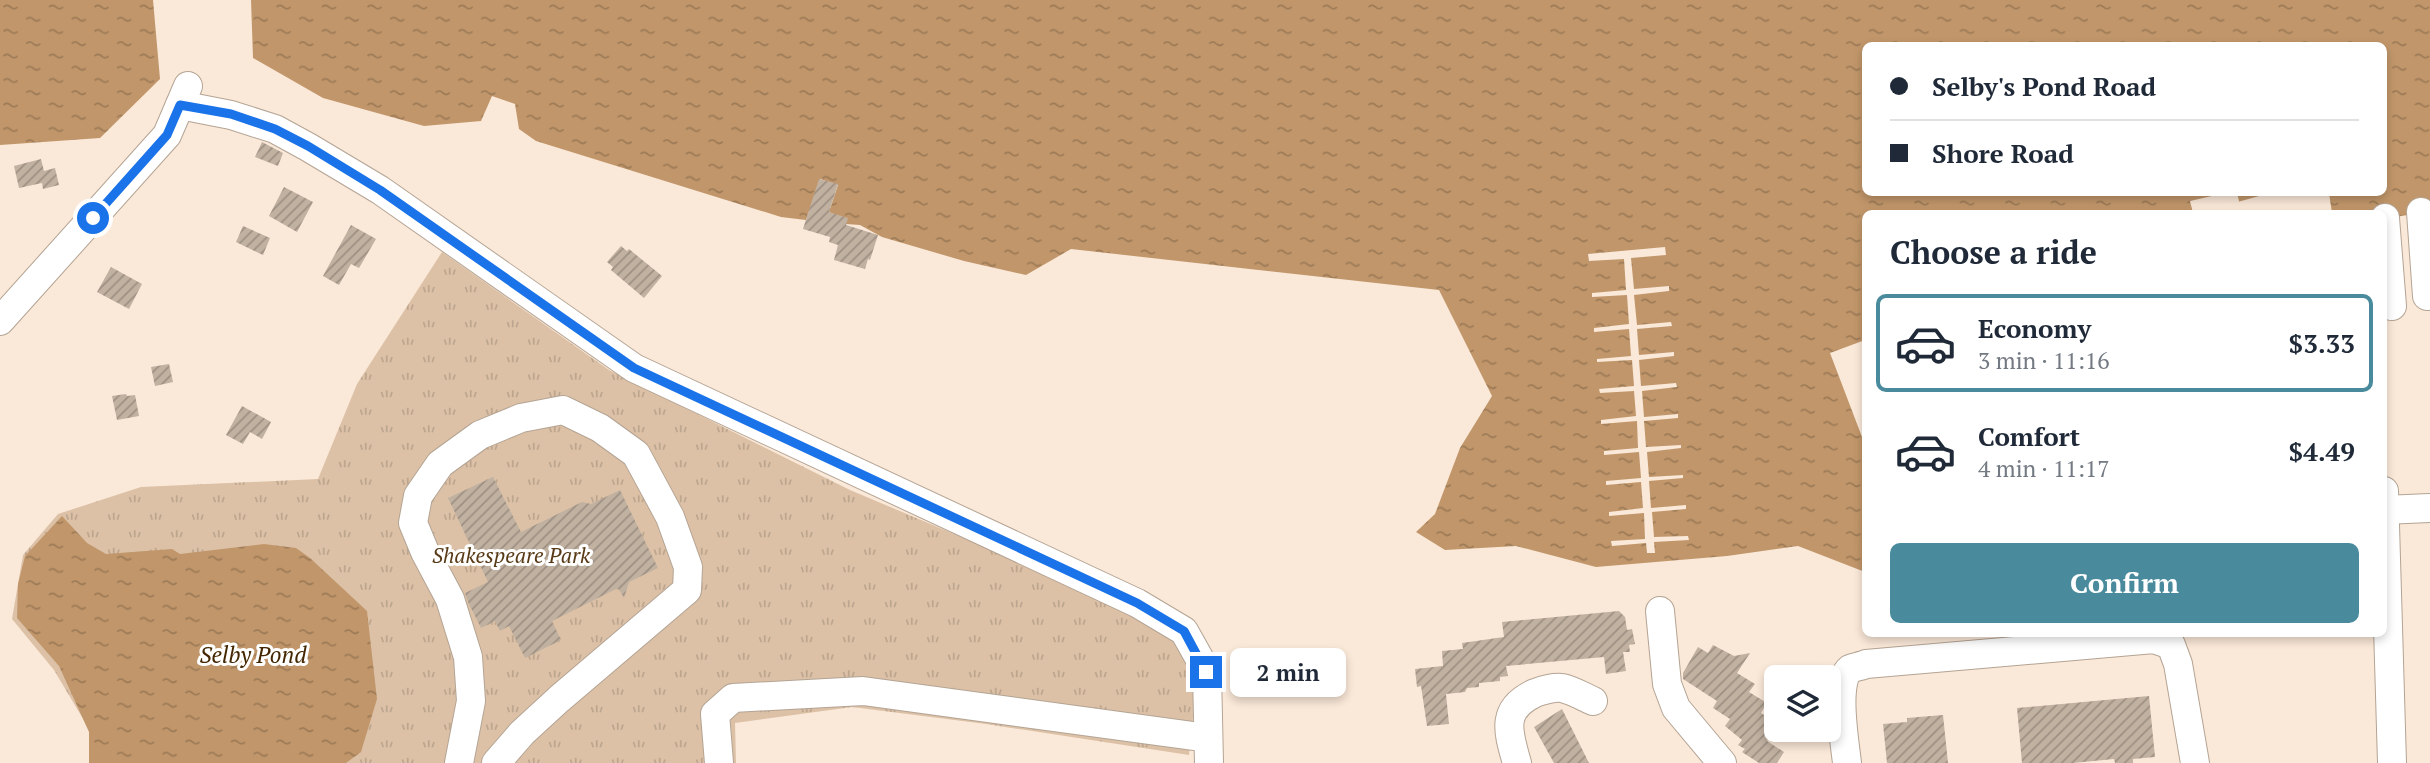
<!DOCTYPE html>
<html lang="en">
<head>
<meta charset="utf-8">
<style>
	:root { --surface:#fff; --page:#f2f2f3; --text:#1f2937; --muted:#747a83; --line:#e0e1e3; --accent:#498b9c }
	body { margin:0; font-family:"PT Serif",serif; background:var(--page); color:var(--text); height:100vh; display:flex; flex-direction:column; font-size:26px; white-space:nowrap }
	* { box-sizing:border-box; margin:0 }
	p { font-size:23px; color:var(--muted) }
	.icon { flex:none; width:38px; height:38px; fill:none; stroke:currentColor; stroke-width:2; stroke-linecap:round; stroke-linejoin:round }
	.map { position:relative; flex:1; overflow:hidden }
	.panel { position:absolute; left:1862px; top:210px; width:525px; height:427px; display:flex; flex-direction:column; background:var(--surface); border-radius:10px; box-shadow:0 4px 10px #0003 }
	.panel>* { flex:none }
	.hud { position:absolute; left:1862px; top:42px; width:525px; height:154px; border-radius:10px; box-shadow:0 4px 10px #0003; display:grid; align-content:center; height:154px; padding:0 28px; background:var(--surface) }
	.tools { position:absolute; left:1764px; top:665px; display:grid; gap:14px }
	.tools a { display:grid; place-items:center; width:77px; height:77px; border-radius:10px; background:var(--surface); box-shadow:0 4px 10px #0003; font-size:35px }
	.end { position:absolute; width:32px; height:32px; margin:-16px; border:9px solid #1a73e8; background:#fff; box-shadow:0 0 0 4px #fff }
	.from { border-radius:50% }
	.bubble { position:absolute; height:49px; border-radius:10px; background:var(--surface); box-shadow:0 4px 10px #0003; font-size:23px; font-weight:700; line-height:49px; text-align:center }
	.hud b { display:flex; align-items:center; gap:24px; height:66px; font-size:26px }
	.hud b+b { border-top:2px solid var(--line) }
	.hud i { width:18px; height:18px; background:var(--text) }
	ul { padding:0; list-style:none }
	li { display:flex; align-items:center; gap:21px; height:98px; margin:0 14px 10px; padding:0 14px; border:4px solid transparent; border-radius:10px }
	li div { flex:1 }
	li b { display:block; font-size:26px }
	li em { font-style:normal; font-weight:700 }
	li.active { border-color:var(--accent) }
	li>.icon { width:63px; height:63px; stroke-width:1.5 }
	h2 { padding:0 28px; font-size:32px; line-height:84px }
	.button { display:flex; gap:14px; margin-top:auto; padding:14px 28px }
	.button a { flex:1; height:80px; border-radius:10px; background:var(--accent); color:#fff; font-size:28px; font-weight:700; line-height:80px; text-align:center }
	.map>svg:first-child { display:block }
	.grass { fill:url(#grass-tufts) }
	.water { fill:url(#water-ripples) }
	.pier { fill:#fae8d8 }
	.building { fill:url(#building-hatch) }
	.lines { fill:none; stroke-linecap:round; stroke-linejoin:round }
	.minor-casing { stroke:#b4a494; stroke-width:30 }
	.minor { stroke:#fff; stroke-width:28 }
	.route { stroke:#1a73e8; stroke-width:9 }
	.labels { text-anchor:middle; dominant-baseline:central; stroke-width:6; stroke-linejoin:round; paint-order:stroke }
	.park-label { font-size:21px; font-style:italic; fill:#583a17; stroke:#fff }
	.water-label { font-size:23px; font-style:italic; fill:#442702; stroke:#fff }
</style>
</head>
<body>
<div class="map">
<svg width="2430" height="763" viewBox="0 0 2430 763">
	<defs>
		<pattern id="grass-tufts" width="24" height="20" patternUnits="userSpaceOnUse" patternTransform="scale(1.75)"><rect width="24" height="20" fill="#dcc1a6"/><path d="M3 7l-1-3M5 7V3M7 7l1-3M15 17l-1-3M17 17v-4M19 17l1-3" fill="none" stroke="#bda68f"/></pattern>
		<pattern id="water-ripples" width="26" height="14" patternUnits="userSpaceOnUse" patternTransform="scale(1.75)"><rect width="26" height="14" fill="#c1966a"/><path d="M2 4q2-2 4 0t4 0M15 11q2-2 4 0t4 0" fill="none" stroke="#9d7b57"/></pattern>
		<pattern id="building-hatch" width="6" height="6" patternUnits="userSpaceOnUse" patternTransform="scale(1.75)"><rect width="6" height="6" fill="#c1b1a1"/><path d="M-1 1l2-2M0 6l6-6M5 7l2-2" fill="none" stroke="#9d9083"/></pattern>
	</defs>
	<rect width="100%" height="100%" fill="#fae8d8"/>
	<path class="grass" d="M442,252l167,118 241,120 289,122 26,17 19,22 13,29 -8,75 -203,-31 -134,-17 -117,16 1,40h-644v-29l-38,-64 -42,-51 11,-64 35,-41 83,-27 177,-8 39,-95z"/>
	<g class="water">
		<path d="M0,0h153l7,79 -60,59 -100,7z"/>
		<path d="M251,0h2179v211l-46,8v-5l-52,-1 -3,-20 55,-1v-146h-518v146l404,1 -72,20 -332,1 -1,126 -35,13 32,84 3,2v133l-67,-26 -71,10 -131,11 -80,-21 -71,4 -29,-18 19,-18 25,-66 32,-52 -53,-106 -368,-41 -45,26 -62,-14 -82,-24 -22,-12 -14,-1 -17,-12 9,-27 -18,-6 -14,41 -25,-3 -245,-76 -17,-12 -4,-25 -23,-8 -11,25 -57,5 -101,-28 -70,-40z"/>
		<path d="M62,516l25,27 19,11 66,-5 8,5 84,-10 32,4 14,10 57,53 10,88 -16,53 -15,11h-257v-31l-30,-66 -42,-48 1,-34 7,-28z"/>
	</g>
	<g class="pier">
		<path d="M2225,193h12l3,12 -31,8h-16l-3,-12z"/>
		<path d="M1665,247l1,8 -35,3 3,31 35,-3v5l-35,4 3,30 34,-3 1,4 -35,3 2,26 35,-3v4l-35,4 2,26 35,-3 1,4 -35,4 2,26 34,-3v4l-34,3 2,26 35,-2v3l-34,4 2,25 34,-2v3l-34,3 2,27 35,-3v4l-34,3 2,25 34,-1 1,4 -35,2 1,11h-8l-1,-10 -34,3 -1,-5 34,-2 -1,-26 -35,3v-4l34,-4 -2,-26 -35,3v-4l35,-3 -2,-26 -35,3v-4l34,-3 -1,-27 -36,3v-4l35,-4 -2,-25 -34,2 -1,-4 35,-3 -2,-26 -35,2v-3l34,-3 -2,-27 -35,3v-4l35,-4 -2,-29 -35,2v-4l34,-3 -2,-31 -35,2 -1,-7z"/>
	</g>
	<g class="building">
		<path d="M262,142l21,11 -5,13 -23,-9z"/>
		<path d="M41,159l3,12 11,-3 4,17 -16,4 -1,-6 -23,5 -5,-22z"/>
		<path d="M819,179l19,5 -9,28 19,6 -2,7 32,10 -8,25 -2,-1 -3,10 -31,-9 4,-15 -9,-3 1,-5 -27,-8z"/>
		<path d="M284,187l29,15 -16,30 -28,-16z"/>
		<path d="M351,225l25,14 -17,29 -8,-4 -12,21 -16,-9z"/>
		<path d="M243,226l27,12 -7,17 -27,-13z"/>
		<path d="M621,246l6,5 2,-2 33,27 -18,22 -33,-28 2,-3 -6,-5z"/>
		<path d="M111,267l31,17 -13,25 -32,-17z"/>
		<path d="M169,364l4,18 -18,4 -4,-19z"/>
		<path d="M126,394l1,2 8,-1 4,21 -22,4 -5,-24z"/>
		<path d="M242,406l29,16 -9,17 -12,-7 -7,12 -17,-9z"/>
		<path d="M493,477l28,55 61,-30 9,2 29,-14 38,78 -29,14 -5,16 -6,-10 -66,33 9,19 -36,18 -16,-32 -9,5 -5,-10 -14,7 -13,-26 -3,-9 23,-11 -40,-84z"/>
		<path d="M1619,611l6,6 2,13 5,-1 3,15 -6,1 1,7h-7l3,19 -20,3 -2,-17 -98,9 2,10 -8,1v4l-21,2v4l-12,1 -2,4 -19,2 3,30 -22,2 -6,-40 -4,1 -2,-18 28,-3 -1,-15 21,-2 -1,-6 42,-6 -2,-15z"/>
		<path d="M1713,645l21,11 16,-3 -13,20 18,11 -6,8 18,11 -6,10 15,10 -9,18 17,11 -7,11h-18l-17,-11 3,-3 -7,-4 4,-5 -17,-14 5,-7 -17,-11 4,-7 -34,-22v-6l15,-26 10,6z"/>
		<path d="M2149,696l6,61 -22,2v4h-18l-1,-4 -41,4h-51l-5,-55z"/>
		<path d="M1562,709l27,54h-35l-20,-36z"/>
		<path d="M1943,715l5,48h-61l-4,-39 24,-2v-4z"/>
	</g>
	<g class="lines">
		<defs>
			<g id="minor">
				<path d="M180,105l51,10 44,14 33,18 72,43 254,178 503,235 47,28 23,41 2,91"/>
				<path d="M2421,212l6,84"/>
				<path d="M2385,218l7,88"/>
				<path d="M0,321l167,-186 21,-49"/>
				<path d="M2384,491l8,272"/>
				<path d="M2384,510l46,-2"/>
				<path d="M1660,611l7,73 9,24 46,55"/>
				<path d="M459,763l12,-62 -3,-44 -18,-58 -25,-47 -12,-29 5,-27 22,-32 40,-29 41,-17 42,-8 37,18 36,26 34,63 18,50 -1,23 -128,109 -37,34 -26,30"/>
				<path d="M719,763l-4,-49 18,-16 130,-7 345,47"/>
				<path d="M1517,763c-9,-31 -17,-54 18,-70 7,-3 20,-6 27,-5 10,2 22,9 31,13"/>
				<path d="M1847,763c-2,-19 -13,-82 3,-94 4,-2 12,-3 16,-5l288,-25 17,6 7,19 17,99"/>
			</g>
		</defs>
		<use href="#minor" class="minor-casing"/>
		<use href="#minor" class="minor"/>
	</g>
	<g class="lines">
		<path class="route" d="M93,218l74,-83 13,-30 51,9 44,15 33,17 72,44 254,178 503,235 47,28 22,41"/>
	</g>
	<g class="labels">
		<g class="park-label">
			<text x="511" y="555">Shakespeare Park</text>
		</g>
		<g class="water-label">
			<text x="253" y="654">Selby Pond</text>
		</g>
	</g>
</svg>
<div class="tools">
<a><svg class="icon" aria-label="layers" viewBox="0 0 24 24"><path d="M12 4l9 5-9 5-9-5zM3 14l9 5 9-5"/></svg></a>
</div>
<i class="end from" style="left:93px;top:218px"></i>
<i class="end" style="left:1206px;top:672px"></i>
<div class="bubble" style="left:1230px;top:648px;width:116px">2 min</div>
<div class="hud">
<b><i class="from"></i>Selby's Pond Road</b>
<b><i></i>Shore Road</b>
</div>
<section class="panel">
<h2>Choose a ride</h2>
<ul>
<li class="active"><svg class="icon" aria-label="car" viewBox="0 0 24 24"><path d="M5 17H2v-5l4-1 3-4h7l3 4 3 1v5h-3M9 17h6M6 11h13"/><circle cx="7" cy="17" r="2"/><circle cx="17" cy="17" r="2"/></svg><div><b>Economy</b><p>3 min · 11:16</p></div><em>$3.33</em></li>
<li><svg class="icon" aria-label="car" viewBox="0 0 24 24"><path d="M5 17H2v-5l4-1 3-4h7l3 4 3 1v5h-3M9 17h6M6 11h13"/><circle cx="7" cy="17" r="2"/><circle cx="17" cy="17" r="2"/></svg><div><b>Comfort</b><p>4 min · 11:17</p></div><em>$4.49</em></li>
</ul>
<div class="button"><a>Confirm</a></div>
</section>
</div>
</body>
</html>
